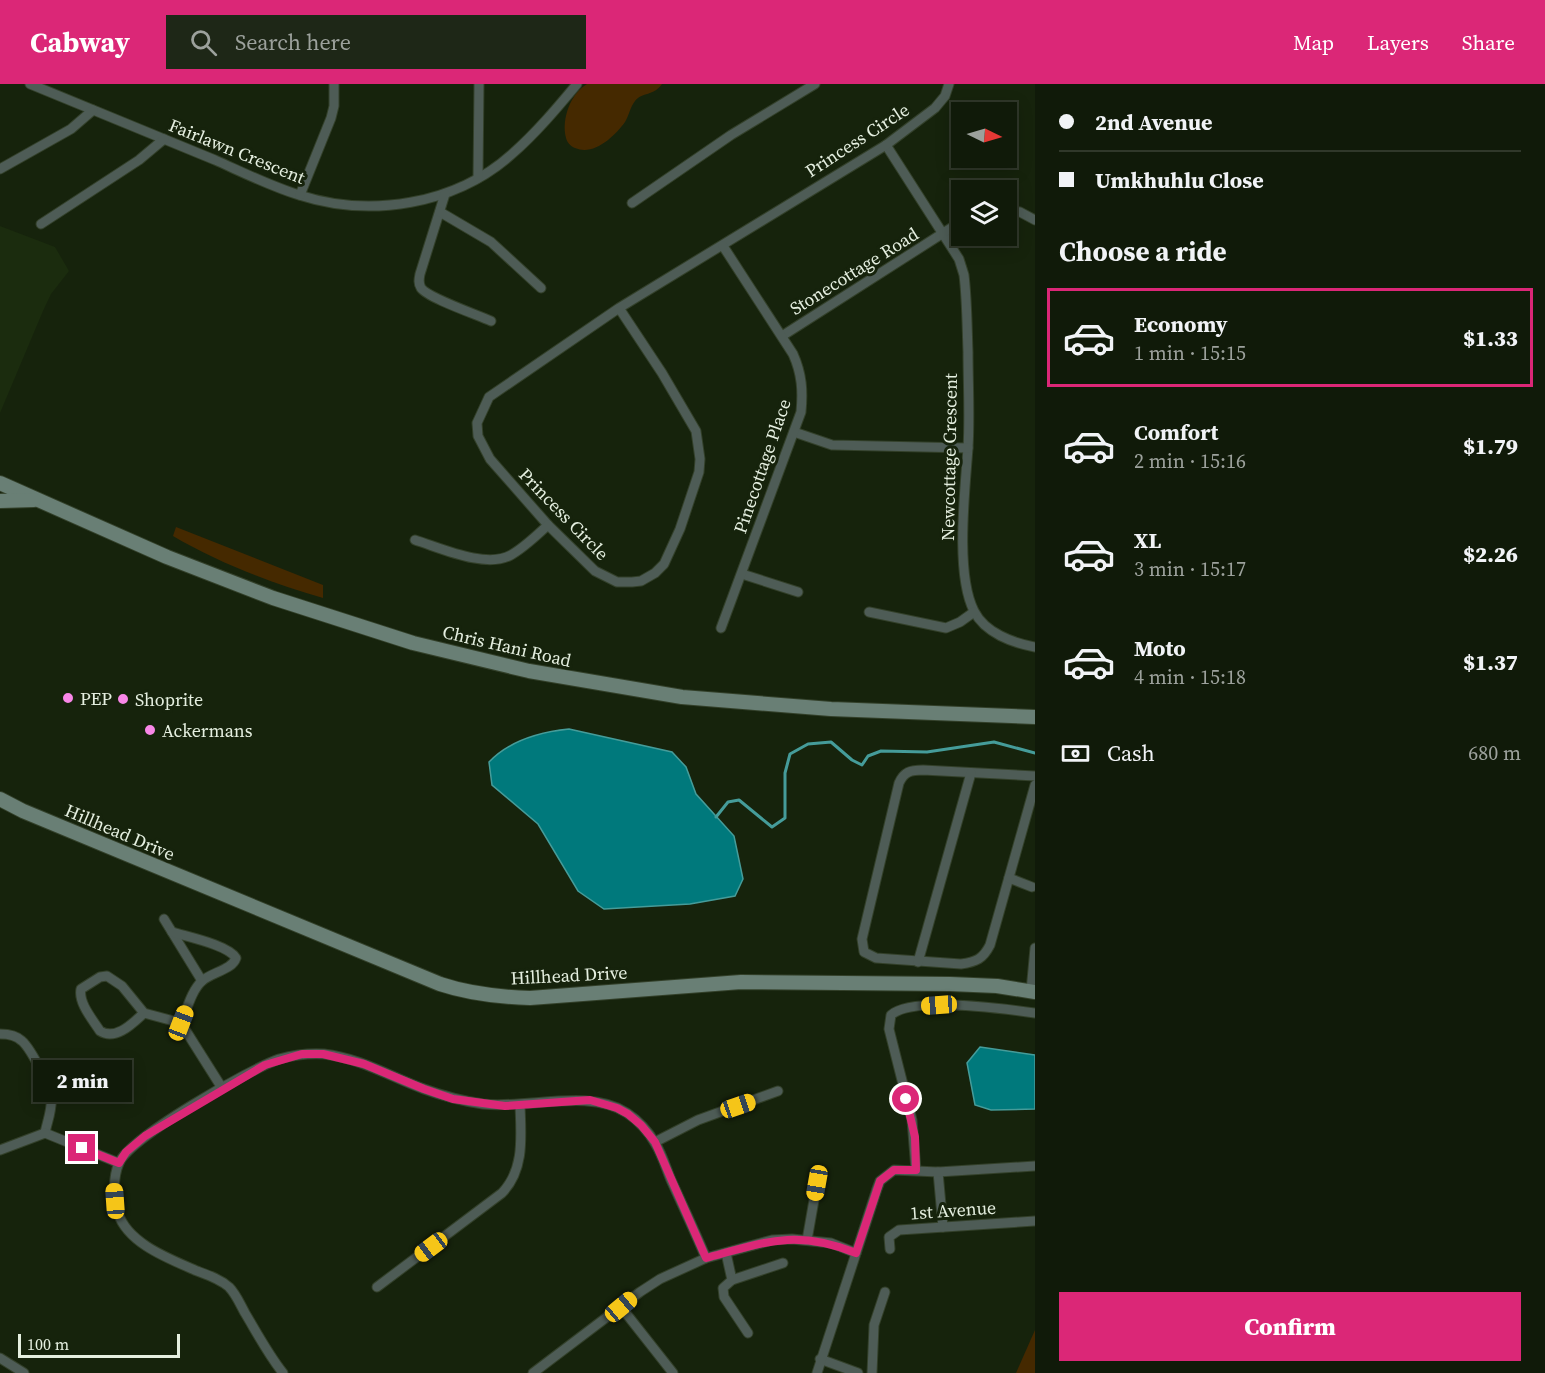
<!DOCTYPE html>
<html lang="en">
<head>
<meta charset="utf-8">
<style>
	:root { --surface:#101a09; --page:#1e2717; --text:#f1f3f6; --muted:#9ca19c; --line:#30382a; --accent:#db2777 }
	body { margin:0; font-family:"Source Serif 4",serif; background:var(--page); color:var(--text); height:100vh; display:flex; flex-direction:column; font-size:22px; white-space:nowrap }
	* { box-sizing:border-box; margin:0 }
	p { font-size:20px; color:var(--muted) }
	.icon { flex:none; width:33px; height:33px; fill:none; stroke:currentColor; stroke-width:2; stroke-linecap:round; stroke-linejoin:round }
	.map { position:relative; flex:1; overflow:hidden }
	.panel { display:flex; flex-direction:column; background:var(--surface); width:510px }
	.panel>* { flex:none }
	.guide { display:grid; align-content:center; height:132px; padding:0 24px; background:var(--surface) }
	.needle { width:39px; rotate:95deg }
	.fabs { position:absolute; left:951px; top:18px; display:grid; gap:12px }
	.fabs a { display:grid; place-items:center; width:66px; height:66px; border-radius:0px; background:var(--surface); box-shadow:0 3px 15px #0003,0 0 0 2px var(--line); font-size:30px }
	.scale { position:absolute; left:18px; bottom:15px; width:162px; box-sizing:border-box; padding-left:6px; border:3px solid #e5efe0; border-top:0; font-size:16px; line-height:21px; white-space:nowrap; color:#e5efe0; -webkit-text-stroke:4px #16230c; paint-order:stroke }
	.end { position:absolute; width:27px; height:27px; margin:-14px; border:8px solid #db2777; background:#fff; box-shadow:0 0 0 3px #fff }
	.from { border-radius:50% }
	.bubble { position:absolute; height:42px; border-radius:0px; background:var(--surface); box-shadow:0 3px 15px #0003,0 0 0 2px var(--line); font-size:20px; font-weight:800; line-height:42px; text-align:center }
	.car { position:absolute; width:18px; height:36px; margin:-18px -9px; border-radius:8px; box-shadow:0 0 4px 2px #0007; background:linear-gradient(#f5c518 24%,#345 0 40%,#f5c518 0 76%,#345 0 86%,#f5c518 0) }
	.guide b { display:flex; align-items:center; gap:21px; height:57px; font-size:22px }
	.guide b+b { border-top:2px solid var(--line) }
	.guide i { width:15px; height:15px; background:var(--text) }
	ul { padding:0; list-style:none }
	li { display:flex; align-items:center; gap:18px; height:99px; margin:0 12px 9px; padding:0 12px; border:3px solid transparent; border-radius:0px }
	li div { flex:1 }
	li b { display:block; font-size:22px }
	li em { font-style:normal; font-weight:800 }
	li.on { border-color:var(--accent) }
	li>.icon { width:54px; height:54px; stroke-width:1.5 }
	h2 { padding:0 24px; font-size:27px; line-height:72px }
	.pay { display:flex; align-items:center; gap:15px; height:66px; padding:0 24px; font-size:22px }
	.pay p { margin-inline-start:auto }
	.cta { display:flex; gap:12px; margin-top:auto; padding:12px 24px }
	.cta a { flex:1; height:69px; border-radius:0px; background:var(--accent); color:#fff; font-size:24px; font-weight:800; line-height:69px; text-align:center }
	header { display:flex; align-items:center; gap:36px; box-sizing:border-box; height:84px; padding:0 30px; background:var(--accent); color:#fff }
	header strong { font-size:28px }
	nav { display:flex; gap:33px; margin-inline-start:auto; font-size:21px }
	.search { width:420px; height:54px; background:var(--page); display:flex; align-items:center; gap:15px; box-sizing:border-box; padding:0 21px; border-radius:0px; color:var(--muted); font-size:22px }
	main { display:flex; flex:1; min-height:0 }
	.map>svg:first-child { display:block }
	.built { fill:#1b2c0e }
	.green { fill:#452900 }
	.water { fill:#00797c; stroke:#459c9a; stroke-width:1.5 }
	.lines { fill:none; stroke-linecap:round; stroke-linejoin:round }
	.stream { stroke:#459c9a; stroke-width:3 }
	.street-casing { stroke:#33402a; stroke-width:11 }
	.secondary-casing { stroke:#33402a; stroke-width:16 }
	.street { stroke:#4e5c56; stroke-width:9 }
	.secondary { stroke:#697f75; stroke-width:14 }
	.route { stroke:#db2777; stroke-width:8 }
	.poi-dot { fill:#f987e8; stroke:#16230c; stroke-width:2 }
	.labels { text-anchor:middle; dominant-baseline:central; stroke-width:6; stroke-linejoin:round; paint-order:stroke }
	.street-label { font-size:18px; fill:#e5efe0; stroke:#16230c }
	.poi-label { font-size:18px; fill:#e5efe0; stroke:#16230c; text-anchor:start }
</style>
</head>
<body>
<header>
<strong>Cabway</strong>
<div class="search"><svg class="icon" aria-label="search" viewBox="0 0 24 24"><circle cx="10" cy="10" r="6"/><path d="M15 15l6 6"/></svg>Search here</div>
<nav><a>Map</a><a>Layers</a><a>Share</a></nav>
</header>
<main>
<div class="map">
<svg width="1035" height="1289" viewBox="0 0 1035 1289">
	<rect width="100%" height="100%" fill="#16230c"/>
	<path class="built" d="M0,142l55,21 14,24 -18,23 -8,17 -43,102z"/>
	<g class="green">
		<path d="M587,0h75c-8,12 -20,8 -27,17 -5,6 -6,15 -10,21 -11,15 -31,34 -50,26 -5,-2 -8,-6 -9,-10 -5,-19 5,-45 21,-54z"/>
		<path d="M176,443l147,58v13c-52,-15 -104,-35 -150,-62z"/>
		<path d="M1035,1246v43h-19z"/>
	</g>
	<g class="water">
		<path d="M569,645l103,23 14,15 10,27 38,42 9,43 -8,17 -45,8 -86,5 -26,-18 -40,-67 -46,-39 -3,-23c20,-21 51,-30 80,-33z"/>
		<path d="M980,963l55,8v54l-44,1 -16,-5 -8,-42z"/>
	</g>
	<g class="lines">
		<path class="stream" d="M716,733l12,-15 11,-2 33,27 13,-9v-45l5,-19 18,-10 23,-2 21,18 10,5 6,-9 13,-5 46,1 67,-10 41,11"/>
		<defs>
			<g id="street">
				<path d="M30,0c62,25 123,51 185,76 27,12 55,26 84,35 71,23 156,10 213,-41 24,-21 45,-46 65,-70"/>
				<path d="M886,61l73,114 5,16c3,25 3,51 4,77 0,32 2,64 0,96 -3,42 -13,126 6,163 11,22 39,32 61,36"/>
				<path d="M0,85l71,-40 22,-19"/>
				<path d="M478,94l1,-94"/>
				<path d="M445,110l-25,80c-1,5 -2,9 1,14 7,10 57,27 70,33"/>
				<path d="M300,111l31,-77 3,-12v-22"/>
				<path d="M632,119l99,-68 84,-51"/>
				<path d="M1006,126l14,2 15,8"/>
				<path d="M440,128l51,30 50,46"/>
				<path d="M41,140l98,-64 25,-21"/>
				<path d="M619,224l43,65 34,58 4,28 -1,13 -19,57 -16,35 -9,9 -14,8 -9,1h-15l-22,-11 -47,-46 -58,-66 -12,-23 -1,-13 12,-26 130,-89 267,-163 49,-37 10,-12 4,-12"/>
				<path d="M782,252l180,-115"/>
				<path d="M794,348l38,13 136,3"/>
				<path d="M415,456c26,8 71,29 96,15 14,-8 26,-20 37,-30"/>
				<path d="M742,490l56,18"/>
				<path d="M869,528l77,16 14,-6 14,-10"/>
				<path d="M721,544l80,-216c2,-21 1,-38 -8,-58l-70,-108"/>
				<path d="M1035,692l-112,-6c-13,0 -19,2 -24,13l-37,156 2,13 12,6 85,6c15,-2 22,-5 29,-19l45,-160"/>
				<path d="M1009,794l23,9"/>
				<path d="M164,835l38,62"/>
				<path d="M172,848c16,5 56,13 64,26 -4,12 -24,14 -34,23 -11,10 -15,29 -21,42"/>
				<path d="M918,878l53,-189"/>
				<path d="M1031,907l4,-43"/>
				<path d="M144,929c-11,10 -28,28 -44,18 -7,-11 -22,-28 -19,-42l19,-12 7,-1 15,10 22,27 37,10"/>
				<path d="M181,939l41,65"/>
				<path d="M0,950c8,0 16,1 22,7 9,8 27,43 29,55 2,12 -4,26 -6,37"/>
				<path d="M45,1049l74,30"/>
				<path d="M655,1058l43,-22 80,-29"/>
				<path d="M0,1066l45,-17"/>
				<path d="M916,1086l-4,-50 -23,-91 2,-14c21,-19 115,-6 144,-2"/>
				<path d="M938,1088l5,55"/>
				<path d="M807,1156l10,-57"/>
				<path d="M890,1165l-1,-12 10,-7 136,-9"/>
				<path d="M726,1169l6,27"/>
				<path d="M377,1203l125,-94c23,-24 19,-57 18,-88"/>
				<path d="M621,1223l52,66"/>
				<path d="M748,1249l-24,-36 -1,-9 9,-8 51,-17"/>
				<path d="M0,1274l24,15"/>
				<path d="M820,1275l38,14"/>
				<path d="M283,1289c-15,-19 -26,-40 -38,-60 -5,-9 -9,-19 -16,-26 -9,-8 -21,-12 -32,-16 -27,-12 -69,-27 -79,-58 -5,-15 -5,-36 1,-50 11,-26 131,-94 160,-104 15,-4 30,-6 45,-5 36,4 67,23 100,35 19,7 39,12 59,15 45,5 106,-16 144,9 11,7 22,19 28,30 7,11 11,25 16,37 12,26 24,52 35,78"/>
				<path d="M533,1289l107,-81 20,-13 46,-21 66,-18 20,-1 39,4 25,10"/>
				<path d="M817,1289l60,-184 3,-8 14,-11 44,2 97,-6"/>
				<path d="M872,1289l2,-48 11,-33"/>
			</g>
			<g id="secondary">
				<path d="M0,399l167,74 106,41 140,45 116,28 153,26 149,12 204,8"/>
				<path d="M0,417l34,-1"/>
				<path d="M0,715l23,12 417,173c30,10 59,13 90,14l211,-16 209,2 47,2 38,6"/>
			</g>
		</defs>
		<use href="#street" class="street-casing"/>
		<use href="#secondary" class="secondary-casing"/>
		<use href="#street" class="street"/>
		<use href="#secondary" class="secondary"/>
	</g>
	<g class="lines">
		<path class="route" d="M82,1064l37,15 7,-11 19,-16 120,-71 37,-11h21l41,10 60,25 29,10 52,7 85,-6 27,8 11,6 13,11 14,17 51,116c59,-16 90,-29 150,-5l24,-72 14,-11h22l-1,-33 -9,-38"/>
	</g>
	<g class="poi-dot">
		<circle cx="68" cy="614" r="6"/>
		<circle cx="123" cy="615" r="6"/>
		<circle cx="150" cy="646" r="6"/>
	</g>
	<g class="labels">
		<g class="street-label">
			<text transform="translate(857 56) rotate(-33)">Princess Circle</text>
			<text transform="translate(237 67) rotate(22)">Fairlawn Crescent</text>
			<text transform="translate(854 187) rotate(-32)">Stonecottage Road</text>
			<text transform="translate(949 373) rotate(-89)">Newcottage Crescent</text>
			<text transform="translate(762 382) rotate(-71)">Pinecottage Place</text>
			<text transform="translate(564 430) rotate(46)">Princess Circle</text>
			<text transform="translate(507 562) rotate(13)">Chris Hani Road</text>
			<text transform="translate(120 748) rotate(23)">Hillhead Drive</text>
			<text transform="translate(569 891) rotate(-3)">Hillhead Drive</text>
			<text transform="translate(953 1126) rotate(-4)">1st Avenue</text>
		</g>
		<g class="poi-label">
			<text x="80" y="614">PEP</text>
			<text x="135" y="615">Shoprite</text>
			<text x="162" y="646">Ackermans</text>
		</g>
	</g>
</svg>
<div class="fabs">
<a><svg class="needle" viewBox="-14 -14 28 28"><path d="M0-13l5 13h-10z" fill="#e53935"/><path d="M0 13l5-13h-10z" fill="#9ca19c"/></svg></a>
<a><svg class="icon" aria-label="layers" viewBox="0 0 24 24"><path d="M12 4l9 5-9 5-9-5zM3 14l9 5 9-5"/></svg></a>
</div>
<div class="scale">100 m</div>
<i class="end from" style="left:906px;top:1015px"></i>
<i class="end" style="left:82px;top:1064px"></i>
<div class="bubble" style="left:33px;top:976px;width:99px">2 min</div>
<i class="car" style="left:939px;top:921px;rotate:266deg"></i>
<i class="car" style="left:181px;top:939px;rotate:21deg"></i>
<i class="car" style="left:738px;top:1022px;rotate:71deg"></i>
<i class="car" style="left:817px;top:1099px;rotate:190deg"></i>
<i class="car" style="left:115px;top:1117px;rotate:356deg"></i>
<i class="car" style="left:431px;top:1163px;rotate:233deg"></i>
<i class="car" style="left:621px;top:1223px;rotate:50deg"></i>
</div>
<section class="panel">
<div class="guide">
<b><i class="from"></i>2nd Avenue</b>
<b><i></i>Umkhuhlu Close</b>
</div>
<h2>Choose a ride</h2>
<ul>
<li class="on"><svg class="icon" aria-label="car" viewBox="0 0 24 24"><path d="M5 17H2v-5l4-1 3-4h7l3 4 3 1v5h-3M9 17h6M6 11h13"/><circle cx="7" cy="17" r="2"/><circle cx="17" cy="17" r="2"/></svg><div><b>Economy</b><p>1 min · 15:15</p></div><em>$1.33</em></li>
<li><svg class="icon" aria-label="car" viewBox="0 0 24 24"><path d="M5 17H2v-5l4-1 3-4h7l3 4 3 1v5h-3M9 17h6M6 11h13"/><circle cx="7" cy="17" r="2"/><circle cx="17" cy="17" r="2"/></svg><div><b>Comfort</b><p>2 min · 15:16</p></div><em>$1.79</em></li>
<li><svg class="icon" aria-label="car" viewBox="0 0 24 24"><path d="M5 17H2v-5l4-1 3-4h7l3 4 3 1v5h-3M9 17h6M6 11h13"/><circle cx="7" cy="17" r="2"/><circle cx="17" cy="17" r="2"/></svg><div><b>XL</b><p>3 min · 15:17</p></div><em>$2.26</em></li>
<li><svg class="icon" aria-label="car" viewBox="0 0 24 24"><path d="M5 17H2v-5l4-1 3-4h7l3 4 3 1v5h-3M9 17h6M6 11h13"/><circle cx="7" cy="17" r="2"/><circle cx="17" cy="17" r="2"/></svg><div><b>Moto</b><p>4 min · 15:18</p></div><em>$1.37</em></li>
</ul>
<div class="pay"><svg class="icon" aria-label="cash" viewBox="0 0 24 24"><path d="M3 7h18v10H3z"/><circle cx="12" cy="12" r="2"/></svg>Cash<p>680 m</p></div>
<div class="cta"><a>Confirm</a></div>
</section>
</main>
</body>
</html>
